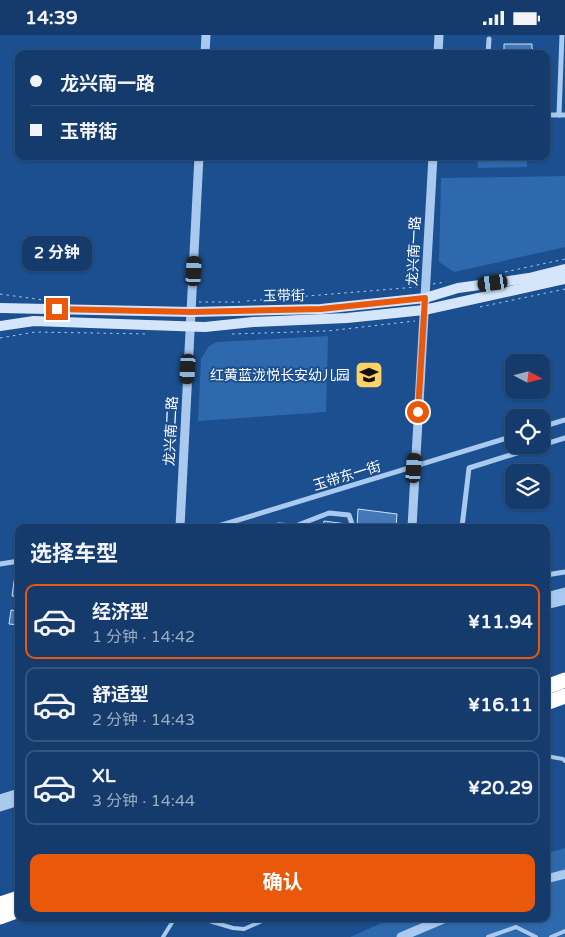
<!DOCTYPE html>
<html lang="zh">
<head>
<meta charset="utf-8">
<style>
	:root { --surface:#143b6b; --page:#214673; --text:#f1f3f6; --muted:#9dadc1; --line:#33557e; --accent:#ea580c }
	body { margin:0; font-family:"Varela Round","Noto Sans SC",sans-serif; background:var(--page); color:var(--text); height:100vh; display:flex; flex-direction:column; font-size:19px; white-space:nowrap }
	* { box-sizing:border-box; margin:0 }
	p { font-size:16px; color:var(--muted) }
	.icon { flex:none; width:28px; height:28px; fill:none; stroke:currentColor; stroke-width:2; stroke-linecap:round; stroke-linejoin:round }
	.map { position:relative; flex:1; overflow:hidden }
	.side { position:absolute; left:15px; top:489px; width:535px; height:398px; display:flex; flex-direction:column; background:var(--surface); border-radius:10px; box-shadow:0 1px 4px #0004,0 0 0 1px var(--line) }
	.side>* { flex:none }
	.top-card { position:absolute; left:15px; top:15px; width:535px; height:110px; border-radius:10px; box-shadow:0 1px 4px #0004,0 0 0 1px var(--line); display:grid; align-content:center; height:110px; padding:0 15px; background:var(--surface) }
	.needle { width:32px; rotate:97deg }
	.buttons { position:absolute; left:505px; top:319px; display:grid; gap:10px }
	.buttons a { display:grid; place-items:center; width:45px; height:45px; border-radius:10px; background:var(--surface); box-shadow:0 1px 4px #0004,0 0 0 1px var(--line); font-size:25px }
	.end { position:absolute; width:22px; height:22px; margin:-11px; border:6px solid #ea580c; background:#fff; box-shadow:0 0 0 2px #fff }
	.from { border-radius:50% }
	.bubble { position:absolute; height:35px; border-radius:10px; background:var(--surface); box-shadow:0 1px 4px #0004,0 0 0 1px var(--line); font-size:16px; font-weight:700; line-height:35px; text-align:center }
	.car { position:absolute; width:15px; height:30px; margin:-15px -8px; border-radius:6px; box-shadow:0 0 4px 1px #0007; background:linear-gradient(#222 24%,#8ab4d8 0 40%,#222 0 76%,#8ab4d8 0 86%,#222 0) }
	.top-card b { display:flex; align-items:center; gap:18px; height:48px; font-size:19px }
	.top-card b+b { border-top:1px solid var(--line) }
	.top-card i { width:12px; height:12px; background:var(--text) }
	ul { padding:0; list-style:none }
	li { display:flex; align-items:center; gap:15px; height:75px; margin:0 10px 8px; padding:0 5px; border:2px solid var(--line); border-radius:10px }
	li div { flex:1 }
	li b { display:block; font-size:19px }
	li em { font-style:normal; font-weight:700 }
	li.current { border-color:var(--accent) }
	li>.icon { width:45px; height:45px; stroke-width:1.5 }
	h2 { padding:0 15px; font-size:22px; line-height:60px }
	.primary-button { display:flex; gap:10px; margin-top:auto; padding:10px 15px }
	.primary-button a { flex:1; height:58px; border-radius:10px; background:var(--accent); color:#fff; font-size:20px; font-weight:700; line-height:58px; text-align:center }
	.status { display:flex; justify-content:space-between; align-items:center; height:35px; padding:0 25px; background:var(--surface); direction:ltr }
	.status svg { height:14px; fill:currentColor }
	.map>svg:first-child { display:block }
	.green { fill:#2e69ad }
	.building { fill:#4478b7; stroke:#cfe3fa }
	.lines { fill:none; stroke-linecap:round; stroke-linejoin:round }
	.path { stroke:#a9c9ee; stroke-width:1; stroke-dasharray:2.5 4; stroke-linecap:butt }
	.service { stroke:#a9c9ee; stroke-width:4 }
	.minor { stroke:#a9c9ee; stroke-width:5 }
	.tertiary { stroke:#a9c9ee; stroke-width:9 }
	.secondary { stroke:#d6e6fa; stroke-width:10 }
	.motorway { stroke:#fff; stroke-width:15 }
	.route { stroke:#ea580c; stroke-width:6 }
	.labels { text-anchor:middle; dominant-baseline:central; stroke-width:4; stroke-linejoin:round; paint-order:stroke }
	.street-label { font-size:14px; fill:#fff; stroke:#1b4f8f }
	.poi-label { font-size:14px; fill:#fff; stroke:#1b4f8f; text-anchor:end }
</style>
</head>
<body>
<div class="status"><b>14:39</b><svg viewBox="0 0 49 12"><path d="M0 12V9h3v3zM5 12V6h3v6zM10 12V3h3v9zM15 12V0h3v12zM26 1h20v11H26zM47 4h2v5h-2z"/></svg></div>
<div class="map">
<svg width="565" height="902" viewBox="0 0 565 902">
	<rect width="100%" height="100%" fill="#1b4f8f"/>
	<g class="green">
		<path d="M477,121h50v11l-49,1z"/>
		<path d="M565,141v71l-111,25 -15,-10 2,-84z"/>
		<path d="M328,301l-2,76 -128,9 3,-62 8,-13 8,-4z"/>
		<path d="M565,813v89h-215l43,-19 153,-1v-63z"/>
	</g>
	<g class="building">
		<path d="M504,9h28v4l5,6h-39l6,-5z"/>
		<path d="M358,474l39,5 -1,13h-39z"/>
		<path d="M324,486l23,3 2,3h-26z"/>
		<path d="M15,540h4v22l-7,-1z"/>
		<path d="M11,575l8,1v14l-10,-1z"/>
	</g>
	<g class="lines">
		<g class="path">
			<path d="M505,237l60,-13"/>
			<path d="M433,249l13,-2"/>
			<path d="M0,259l43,6"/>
			<path d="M247,266l170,-14"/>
			<path d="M199,267h41"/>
			<path d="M480,272l85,-18"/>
			<path d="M232,299l95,-3 88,-10"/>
			<path d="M0,303l35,-6 114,2"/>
		</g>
		<g class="service">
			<path d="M546,721l17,3 2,2"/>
			<path d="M163,902l10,-16 26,-3 34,10 11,1 27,-12"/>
			<path d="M488,902l28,-10 20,10"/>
			<path d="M551,902l14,-6"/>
		</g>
		<g class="minor">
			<path d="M562,0l-3,80h6"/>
			<path d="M488,19l1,-15"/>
			<path d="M546,80h13"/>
			<path d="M541,392l24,-7"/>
			<path d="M298,490l31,-12 20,2 4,12"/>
			<path d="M215,492l299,-91"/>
			<path d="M267,492l12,-2 33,2"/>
			<path d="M462,492l7,-59 96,-30"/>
			<path d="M0,529l19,-3"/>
			<path d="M546,540l19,-3"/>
		</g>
		<g class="tertiary">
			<path d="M205,19l1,-19"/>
			<path d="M438,19l1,-19"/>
			<path d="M180,492l19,-371"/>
			<path d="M412,492l21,-371"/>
			<path d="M546,562l19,-5"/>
			<path d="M546,570l19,-5"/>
			<path d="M0,764l19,-6"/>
			<path d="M0,772l19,-6"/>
			<path d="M546,844l19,-5"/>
			<path d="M401,902l47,-20"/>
		</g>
		<g class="secondary">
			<path d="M0,273l192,4 129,-3 104,-11 33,-10 71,-10 36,-9"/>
			<path d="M0,291l34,-5 171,6 48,-5 94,-4 77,-8 141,-31"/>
		</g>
		<g class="motorway">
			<path d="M546,652l19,-7"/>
			<path d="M546,668l19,-7"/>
			<path d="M0,869l19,-6"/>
			<path d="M0,882l19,-7"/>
		</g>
	</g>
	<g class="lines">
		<path class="route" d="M57,274l135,3 129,-3 104,-11 -7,114"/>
	</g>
	<defs>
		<symbol id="school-square" viewBox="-11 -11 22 22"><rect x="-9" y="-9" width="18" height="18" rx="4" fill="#ffd166" stroke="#1b4f8f"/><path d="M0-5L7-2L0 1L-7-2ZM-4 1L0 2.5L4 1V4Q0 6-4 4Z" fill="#111"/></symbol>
	</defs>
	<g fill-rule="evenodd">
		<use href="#school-square" x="353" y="324" width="32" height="32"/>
	</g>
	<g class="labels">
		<g class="street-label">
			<text transform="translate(414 216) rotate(-87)">龙兴南一路</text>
			<text transform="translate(284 261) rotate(-1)">玉带街</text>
			<text transform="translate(171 396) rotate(-87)">龙兴南二路</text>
			<text transform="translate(347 441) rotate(-17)">玉带东一街</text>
		</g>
		<g class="poi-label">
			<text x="350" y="340">红黄蓝泷悦长安幼儿园</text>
		</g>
	</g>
</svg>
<div class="buttons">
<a><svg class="needle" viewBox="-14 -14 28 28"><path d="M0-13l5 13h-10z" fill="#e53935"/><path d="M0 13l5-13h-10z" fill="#9dadc1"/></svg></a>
<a><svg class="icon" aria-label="locate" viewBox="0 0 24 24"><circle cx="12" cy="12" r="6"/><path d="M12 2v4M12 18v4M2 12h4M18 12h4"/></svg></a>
<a><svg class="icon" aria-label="layers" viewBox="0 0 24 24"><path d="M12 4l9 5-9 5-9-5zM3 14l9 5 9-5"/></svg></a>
</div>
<i class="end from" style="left:418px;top:377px"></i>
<i class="end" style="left:57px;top:274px"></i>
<div class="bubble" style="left:22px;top:201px;width:70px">2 分钟</div>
<i class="car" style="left:194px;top:236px;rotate:3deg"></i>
<i class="car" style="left:493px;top:248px;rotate:262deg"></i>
<i class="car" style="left:188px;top:334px;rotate:183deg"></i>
<i class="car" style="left:414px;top:433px;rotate:4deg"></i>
<div class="top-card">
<b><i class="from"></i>龙兴南一路</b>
<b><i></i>玉带街</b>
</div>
<section class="side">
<h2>选择车型</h2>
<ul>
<li class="current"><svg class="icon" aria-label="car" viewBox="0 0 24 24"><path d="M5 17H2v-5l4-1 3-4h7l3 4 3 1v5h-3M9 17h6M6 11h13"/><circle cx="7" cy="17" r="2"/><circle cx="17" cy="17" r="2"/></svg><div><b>经济型</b><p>1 分钟 · 14:42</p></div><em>¥11.94</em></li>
<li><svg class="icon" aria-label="car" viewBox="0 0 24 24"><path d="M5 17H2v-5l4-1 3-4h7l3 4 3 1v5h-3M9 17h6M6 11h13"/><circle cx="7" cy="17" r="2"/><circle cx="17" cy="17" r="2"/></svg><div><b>舒适型</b><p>2 分钟 · 14:43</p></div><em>¥16.11</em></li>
<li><svg class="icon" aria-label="car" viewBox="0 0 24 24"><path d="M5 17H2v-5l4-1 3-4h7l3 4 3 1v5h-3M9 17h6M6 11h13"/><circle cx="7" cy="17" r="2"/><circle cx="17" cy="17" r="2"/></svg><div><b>XL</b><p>3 分钟 · 14:44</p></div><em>¥20.29</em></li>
</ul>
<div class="primary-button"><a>确认</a></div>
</section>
</div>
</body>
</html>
